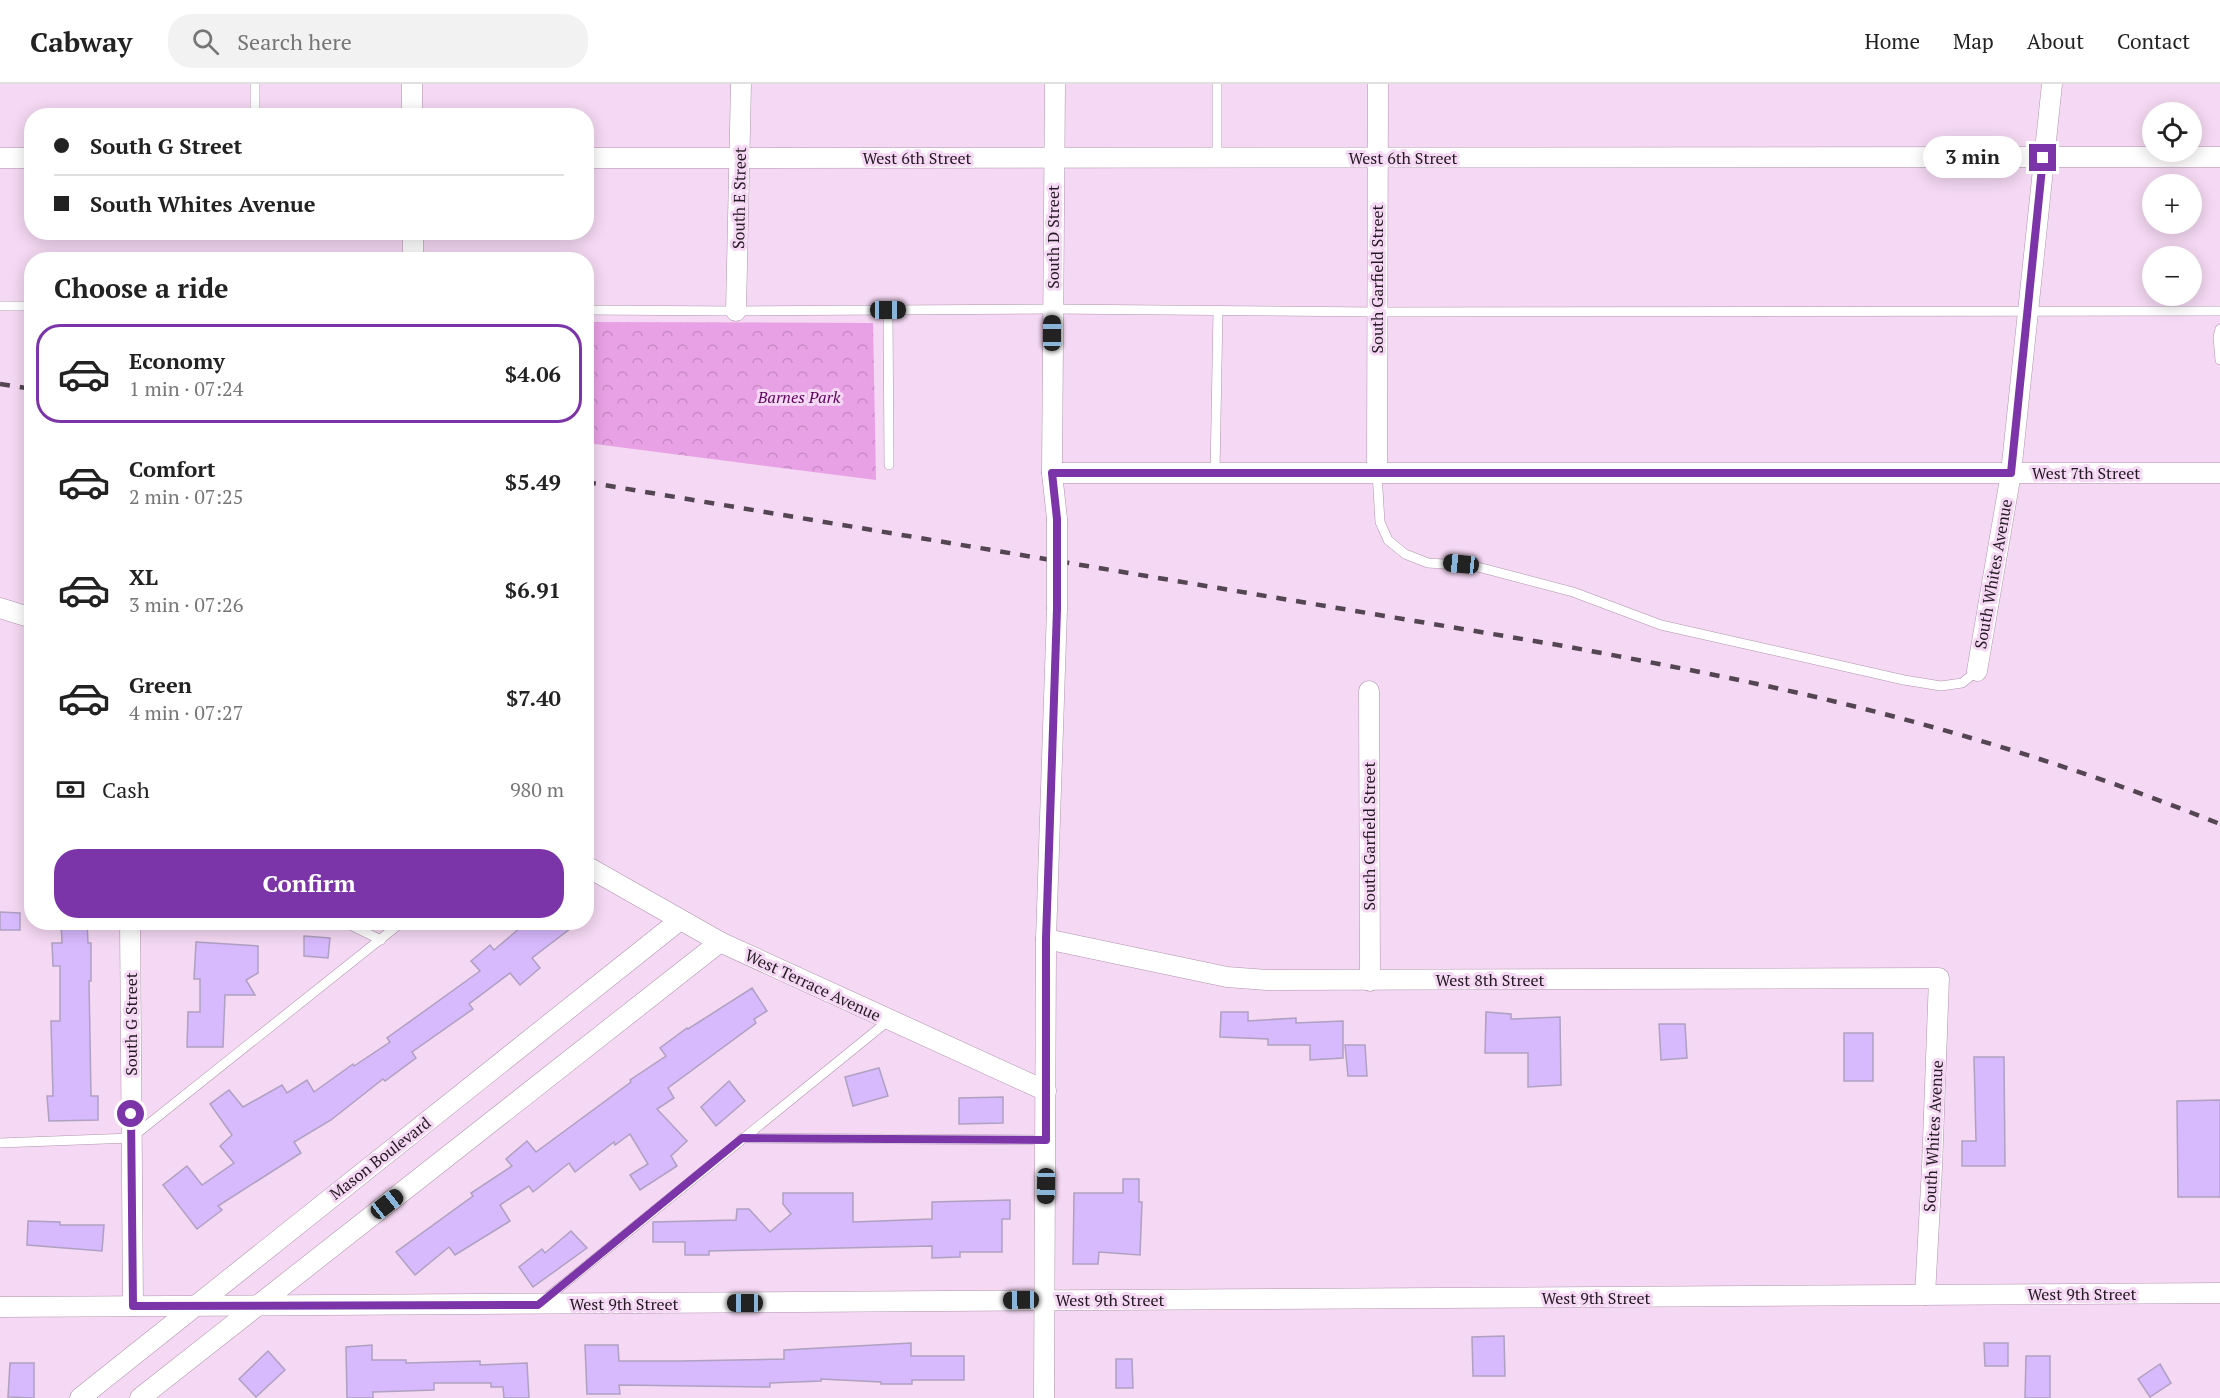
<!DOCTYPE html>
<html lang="en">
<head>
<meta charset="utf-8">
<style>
	:root { --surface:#fff; --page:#f2f2f2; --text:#222; --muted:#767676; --line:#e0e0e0; --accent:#7b35a8 }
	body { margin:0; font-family:"PT Serif",serif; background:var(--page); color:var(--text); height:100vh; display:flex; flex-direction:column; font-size:22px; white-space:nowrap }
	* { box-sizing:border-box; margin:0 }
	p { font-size:20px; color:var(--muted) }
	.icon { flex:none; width:33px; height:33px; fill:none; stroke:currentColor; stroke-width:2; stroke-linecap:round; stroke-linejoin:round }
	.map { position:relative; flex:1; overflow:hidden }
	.details { position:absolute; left:24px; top:168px; width:570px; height:678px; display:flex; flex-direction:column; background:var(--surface); border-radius:24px; box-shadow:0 3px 15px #0003 }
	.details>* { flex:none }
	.guide { position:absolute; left:24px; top:24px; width:570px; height:132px; border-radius:24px; box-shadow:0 3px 15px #0003; display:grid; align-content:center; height:132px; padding:0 30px; background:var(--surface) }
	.buttons { position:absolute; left:2142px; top:18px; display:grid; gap:12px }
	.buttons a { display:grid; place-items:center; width:60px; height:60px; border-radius:50%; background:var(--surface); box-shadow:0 3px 15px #0003; font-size:30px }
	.end { position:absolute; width:27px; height:27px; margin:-14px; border:8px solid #7b35a8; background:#fff; box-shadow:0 0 0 3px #fff }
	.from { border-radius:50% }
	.bubble { position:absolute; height:42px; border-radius:21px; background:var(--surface); box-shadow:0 3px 15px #0003; font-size:20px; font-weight:700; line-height:42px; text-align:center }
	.car { position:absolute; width:18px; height:36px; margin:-18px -9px; border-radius:8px; box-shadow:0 0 4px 2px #0007; background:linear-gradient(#222 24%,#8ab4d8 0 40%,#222 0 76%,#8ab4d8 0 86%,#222 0) }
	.guide b { display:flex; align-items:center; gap:21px; height:57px; font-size:22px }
	.guide b+b { border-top:2px solid var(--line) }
	.guide i { width:15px; height:15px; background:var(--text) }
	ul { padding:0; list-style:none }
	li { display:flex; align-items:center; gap:18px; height:99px; margin:0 12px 9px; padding:0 18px; border:3px solid transparent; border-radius:24px }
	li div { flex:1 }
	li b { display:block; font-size:22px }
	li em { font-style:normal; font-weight:700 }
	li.active { border-color:var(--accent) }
	li>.icon { width:54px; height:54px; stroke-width:1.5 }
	h2 { padding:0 30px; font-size:27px; line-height:72px }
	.pay { display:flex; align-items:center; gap:15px; height:66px; padding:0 30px; font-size:22px }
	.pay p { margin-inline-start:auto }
	.cta { display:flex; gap:12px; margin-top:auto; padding:12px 30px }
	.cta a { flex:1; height:69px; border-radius:24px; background:var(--accent); color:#fff; font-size:24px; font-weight:700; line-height:69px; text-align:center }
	header { display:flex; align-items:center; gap:36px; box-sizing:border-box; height:84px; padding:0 30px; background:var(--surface); border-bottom:2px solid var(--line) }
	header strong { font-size:28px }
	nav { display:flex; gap:33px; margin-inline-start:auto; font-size:21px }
	.search { width:420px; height:54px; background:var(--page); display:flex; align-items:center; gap:15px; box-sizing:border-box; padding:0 21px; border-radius:24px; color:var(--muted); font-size:22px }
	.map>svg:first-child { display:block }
	.park { fill:url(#park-crowns) }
	.building { fill:#d7b9fd; stroke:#aea1c1; stroke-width:1.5 }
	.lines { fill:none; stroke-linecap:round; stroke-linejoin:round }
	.lane-casing { stroke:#af94ad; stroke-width:10 }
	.street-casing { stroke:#af94ad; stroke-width:21 }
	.lane { stroke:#fff; stroke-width:9 }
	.street { stroke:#fff; stroke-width:20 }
	.rail { stroke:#534552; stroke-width:4.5; stroke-dasharray:10 10; stroke-linecap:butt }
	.street-bridge-casing { stroke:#af94ad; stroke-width:21; stroke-linecap:butt }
	.street-bridge { stroke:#fff; stroke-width:20 }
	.route { stroke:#7b35a8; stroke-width:8 }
	.labels { text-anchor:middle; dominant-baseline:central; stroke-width:6; stroke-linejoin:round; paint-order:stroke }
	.street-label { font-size:16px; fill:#231922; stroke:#f5d8f3 }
	.park-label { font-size:16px; font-style:italic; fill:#5e035f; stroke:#f5d8f3 }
</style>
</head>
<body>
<header>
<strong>Cabway</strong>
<div class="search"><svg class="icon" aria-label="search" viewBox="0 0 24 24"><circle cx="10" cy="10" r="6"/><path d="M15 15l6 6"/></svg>Search here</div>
<nav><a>Home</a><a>Map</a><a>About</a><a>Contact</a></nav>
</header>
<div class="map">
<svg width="2220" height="1314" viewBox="0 0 2220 1314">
	<defs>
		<pattern id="park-crowns" width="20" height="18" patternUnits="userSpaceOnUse" patternTransform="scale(1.5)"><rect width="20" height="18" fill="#e9a1e6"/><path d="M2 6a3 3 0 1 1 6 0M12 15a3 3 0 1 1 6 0" fill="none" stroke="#c88ac5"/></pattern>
	</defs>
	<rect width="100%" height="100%" fill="#f5d8f3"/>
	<path class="park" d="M587,238l286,1 3,157 -289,-37z"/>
	<g class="building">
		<path d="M0,828l20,1v17h-20z"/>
		<path d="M61,838h26l1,21h3v38h-2l2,115h7v24l-49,1 -2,-25h6l-2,-75h9v-55h-7l-1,-23h10z"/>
		<path d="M527,838h52l-47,36 8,10 -20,17 -10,-12 -41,31 4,5 -61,43 4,6 -31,23 -2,-2 -52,41 -37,22 7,11 -83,53 4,4 -25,19 -34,-44 24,-19 15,19 32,-22 -14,-17 12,-11 -22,-31 19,-14 14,17 39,-22 5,8 20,-13 7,12 39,-28 1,2 36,-24 -3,-4 93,-67 -9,-10 19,-16 4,5z"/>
		<path d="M304,852l26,2 -2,20 -24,-2z"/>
		<path d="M196,858l62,4v27l-12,7 9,15h-30l-2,52h-36l1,-35h12v-33h-6z"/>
		<path d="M752,904l15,23 -13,8 2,4 -88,65 6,10 -17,11 30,32 -16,15 6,10 -37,24 -10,-15 18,-11 -18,-30 -15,11 -1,-3 -39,30 -6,-9 -36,29 -4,-6 -29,19 10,16 -55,34 -6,-8 -34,28 -19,-23 77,-56 -2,-3 41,-27 -6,-7 21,-18 9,11 95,-70 -1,-2 36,-24 -6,-8 27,-20 1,1z"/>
		<path d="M1221,928h27v9l48,-3v5l47,-2v37l-33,2v-15h-42v-6l-48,-2z"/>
		<path d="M1486,928l25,2v5l49,-2 1,68 -33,2v-34h-43z"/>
		<path d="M1659,940h26l2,34 -26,2z"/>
		<rect x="1844" y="949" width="29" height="48"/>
		<path d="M1345,961h20l2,31h-19z"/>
		<path d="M1974,973h30l1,109h-43v-25h14z"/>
		<path d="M879,984l9,28 -35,10 -8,-29z"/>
		<path d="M729,997l16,20 -29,25 -15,-19z"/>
		<path d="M1003,1013v26l-44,1v-26z"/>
		<path d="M2220,1016v97h-42l-1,-96z"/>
		<path d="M1123,1095h16v23h3l-2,53 -41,-3 -1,12h-25l1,-71h49z"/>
		<path d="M783,1109h70v29l79,-3v-17l78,-2v19h-8v33h-42v5l-28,1v-12l-223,5v4h-24v-13h-32v-20l83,-2 1,-11h12l21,23 21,-18 -8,-10z"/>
		<path d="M28,1137l32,1v3h44l-2,26 -75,-6z"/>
		<path d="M571,1147l16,17 -54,39 -14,-20 23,-18 3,4z"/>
		<path d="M1504,1252l1,40h-32l-1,-39z"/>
		<path d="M911,1259v13h53v24h-52v4h-31v-2l-60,-3v2l-51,2v4l-151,-2 1,9h-33l-2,-49h33l1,16h63l102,-2v-9z"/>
		<path d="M1984,1259h24v23h-23z"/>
		<path d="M372,1261v15h34v3l74,-2v4l47,-2 2,35h-25l-1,-11h-12v-4h-57v7l-61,2v6h-26l-1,-51z"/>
		<path d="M268,1267l17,19 -29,27 -17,-18z"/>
		<path d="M2026,1272h24v42h-25z"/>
		<path d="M1116,1275h16l1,29h-17z"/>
		<path d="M10,1279h24v35l-26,-1z"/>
		<path d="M2160,1280l11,19 -21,14 -12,-18z"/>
	</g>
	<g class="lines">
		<defs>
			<g id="lane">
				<path d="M255,0v32"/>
				<path d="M1217,0v74"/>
				<path d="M0,222h32"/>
				<path d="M586,226l150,1 316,-2 325,3 843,-1"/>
				<path d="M888,226l1,155"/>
				<path d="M2220,245l-2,8 2,23"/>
				<path d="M1215,389l3,-162"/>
				<path d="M1377,389l3,49 8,18 17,14 23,9 46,3 99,26 88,33 243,55 37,6 21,-3 15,-12"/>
				<path d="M344,838l37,18"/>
				<path d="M742,1054l303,2"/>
				<path d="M0,1059l131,-5 271,-216"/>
				<path d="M543,1217l345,-280"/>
			</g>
			<g id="street">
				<path d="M412,0v32"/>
				<path d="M1055,0l-3,389 5,46"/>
				<path d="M0,74h32"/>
				<path d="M586,74l1634,-1"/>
				<path d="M413,148v28"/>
				<path d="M736,227l5,-227"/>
				<path d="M1052,389h1168"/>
				<path d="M1377,389l1,-389"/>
				<path d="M0,524l32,10"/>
				<path d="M1977,587l34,-198 41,-389"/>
				<path d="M1369,607l1,290"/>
				<path d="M586,782l134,76 326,149"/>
				<path d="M130,838l3,384"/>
				<path d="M1046,855l181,38 40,3 672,-2 -7,190 -7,127"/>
				<path d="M0,1223l2220,-14"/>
				<path d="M80,1314l600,-478"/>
				<path d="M140,1314l580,-456"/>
				<path d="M1044,1314l2,-459 11,-330"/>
			</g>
		</defs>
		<use href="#lane" class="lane-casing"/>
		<use href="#street" class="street-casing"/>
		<use href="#lane" class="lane"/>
		<use href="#street" class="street"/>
		<g class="rail">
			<path d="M0,300l32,5"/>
			<path d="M586,398l978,164c96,18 193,36 289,60 124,31 248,70 367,118"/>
		</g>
		<defs>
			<path id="street-bridge" d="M1057,435v90"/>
		</defs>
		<use href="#street-bridge" class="street-bridge-casing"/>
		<use href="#street-bridge" class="street-bridge"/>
	</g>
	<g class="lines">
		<path class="route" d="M131,1030l2,192 405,-1 204,-167 304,2v-201l11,-330v-90l-5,-46h959l32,-315"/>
	</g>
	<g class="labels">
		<g class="street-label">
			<text x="917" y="74">West 6th Street</text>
			<text x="1403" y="74">West 6th Street</text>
			<text transform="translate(739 114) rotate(-89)">South E Street</text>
			<text transform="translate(1053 153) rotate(-90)">South D Street</text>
			<text transform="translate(1377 195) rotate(-90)">South Garfield Street</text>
			<text x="2086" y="389">West 7th Street</text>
			<text transform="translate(1993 490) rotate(-80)">South Whites Avenue</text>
			<text transform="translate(1369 752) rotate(-90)">South Garfield Street</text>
			<text x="1490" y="896">West 8th Street</text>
			<text transform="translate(813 901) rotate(25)">West Terrace Avenue</text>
			<text transform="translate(131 940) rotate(-90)">South G Street</text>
			<text transform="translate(1933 1052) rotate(-87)">South Whites Avenue</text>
			<text transform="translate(380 1074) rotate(-38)">Mason Boulevard</text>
			<text x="2082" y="1210">West 9th Street</text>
			<text x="1596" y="1214">West 9th Street</text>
			<text x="1110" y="1216">West 9th Street</text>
			<text x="624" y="1220">West 9th Street</text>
		</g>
		<g class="park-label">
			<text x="799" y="313">Barnes Park</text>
		</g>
	</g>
</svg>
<div class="buttons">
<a><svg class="icon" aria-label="locate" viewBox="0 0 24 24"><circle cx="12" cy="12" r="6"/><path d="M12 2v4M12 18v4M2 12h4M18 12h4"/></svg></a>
<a>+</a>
<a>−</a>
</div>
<i class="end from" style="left:131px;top:1030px"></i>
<i class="end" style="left:2043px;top:74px"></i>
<div class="bubble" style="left:1923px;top:52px;width:99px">3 min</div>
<i class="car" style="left:888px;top:226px;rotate:90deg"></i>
<i class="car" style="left:1052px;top:249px;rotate:0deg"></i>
<i class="car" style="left:1461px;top:480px;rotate:276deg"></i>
<i class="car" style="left:1046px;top:1102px;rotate:181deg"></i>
<i class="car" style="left:387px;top:1120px;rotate:52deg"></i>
<i class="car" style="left:1021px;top:1216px;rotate:269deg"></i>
<i class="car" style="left:745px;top:1219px;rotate:270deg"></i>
<div class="guide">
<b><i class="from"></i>South G Street</b>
<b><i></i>South Whites Avenue</b>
</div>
<section class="details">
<h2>Choose a ride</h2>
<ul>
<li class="active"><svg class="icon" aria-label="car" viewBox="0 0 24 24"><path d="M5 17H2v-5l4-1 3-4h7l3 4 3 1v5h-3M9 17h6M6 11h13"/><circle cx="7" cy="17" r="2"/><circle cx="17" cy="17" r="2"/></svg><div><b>Economy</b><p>1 min · 07:24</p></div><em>$4.06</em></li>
<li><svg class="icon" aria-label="car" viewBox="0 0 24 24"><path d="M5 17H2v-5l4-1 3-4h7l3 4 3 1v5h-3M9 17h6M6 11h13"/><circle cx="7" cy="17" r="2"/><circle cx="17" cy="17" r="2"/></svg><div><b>Comfort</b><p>2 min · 07:25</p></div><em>$5.49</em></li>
<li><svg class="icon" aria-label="car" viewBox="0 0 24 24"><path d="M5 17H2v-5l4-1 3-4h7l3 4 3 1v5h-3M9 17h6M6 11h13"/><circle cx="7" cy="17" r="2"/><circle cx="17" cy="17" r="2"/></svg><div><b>XL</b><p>3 min · 07:26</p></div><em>$6.91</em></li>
<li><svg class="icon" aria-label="car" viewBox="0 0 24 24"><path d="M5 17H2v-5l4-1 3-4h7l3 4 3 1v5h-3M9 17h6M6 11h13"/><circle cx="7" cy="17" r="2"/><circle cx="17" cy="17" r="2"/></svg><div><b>Green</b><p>4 min · 07:27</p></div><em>$7.40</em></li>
</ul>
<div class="pay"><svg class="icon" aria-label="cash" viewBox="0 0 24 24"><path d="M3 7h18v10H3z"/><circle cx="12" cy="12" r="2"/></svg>Cash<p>980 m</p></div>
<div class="cta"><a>Confirm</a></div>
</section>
</div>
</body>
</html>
